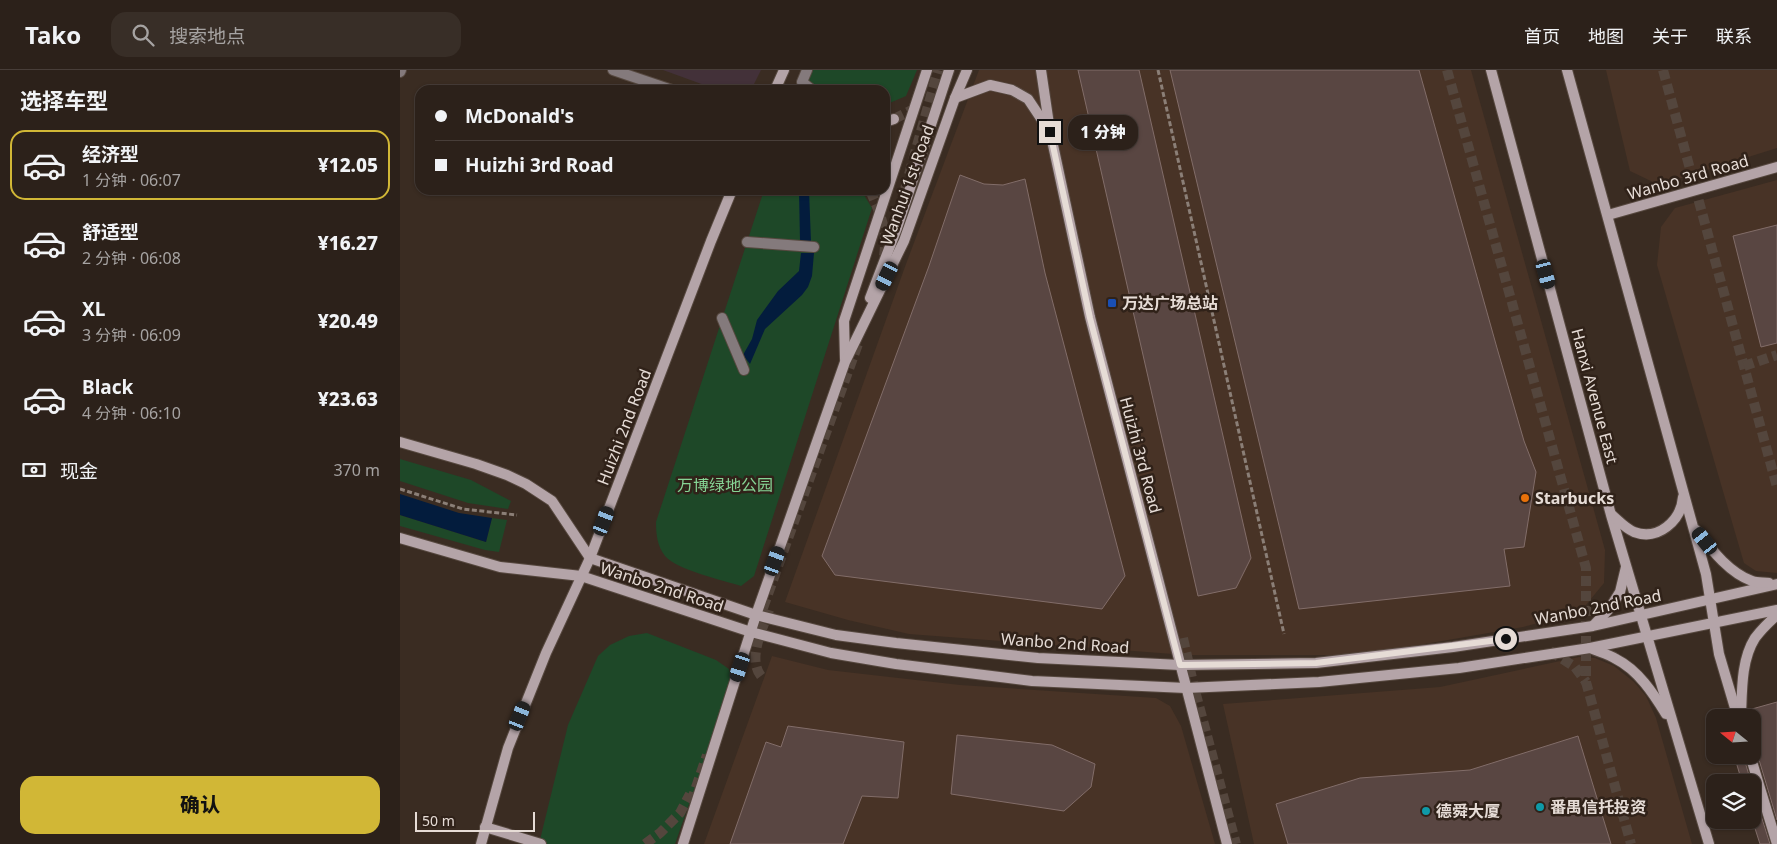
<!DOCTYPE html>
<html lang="zh">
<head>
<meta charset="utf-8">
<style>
	:root { --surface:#2c211a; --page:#382e27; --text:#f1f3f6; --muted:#a6a3a2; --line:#483e39; --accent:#d1b736 }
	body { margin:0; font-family:"Noto Sans","Noto Sans SC",sans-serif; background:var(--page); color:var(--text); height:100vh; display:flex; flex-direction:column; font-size:19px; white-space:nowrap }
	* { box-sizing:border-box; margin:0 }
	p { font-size:16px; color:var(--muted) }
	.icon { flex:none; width:28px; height:28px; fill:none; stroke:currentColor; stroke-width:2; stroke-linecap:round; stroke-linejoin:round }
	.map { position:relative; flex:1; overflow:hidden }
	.details { display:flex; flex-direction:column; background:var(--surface); width:400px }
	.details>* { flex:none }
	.banner { position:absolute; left:15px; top:15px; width:475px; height:110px; border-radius:15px; box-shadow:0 1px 4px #0004,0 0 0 1px var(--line); display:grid; align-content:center; height:110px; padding:0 20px; background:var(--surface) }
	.needle { width:32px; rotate:288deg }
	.fabs { position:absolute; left:1306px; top:639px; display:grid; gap:10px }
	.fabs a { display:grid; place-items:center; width:55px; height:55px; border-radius:10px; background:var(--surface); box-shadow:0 1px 4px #0004,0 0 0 1px var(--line); font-size:25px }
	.scale { position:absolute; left:15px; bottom:12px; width:120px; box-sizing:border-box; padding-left:5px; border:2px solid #e6dcd6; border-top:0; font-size:14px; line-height:18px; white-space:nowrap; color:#e6dcd6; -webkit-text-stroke:4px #302219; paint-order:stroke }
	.end { position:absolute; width:22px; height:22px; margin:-11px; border:6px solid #e6dcd6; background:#111; box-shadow:0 0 0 2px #111 }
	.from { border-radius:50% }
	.bubble { position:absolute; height:35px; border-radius:15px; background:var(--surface); box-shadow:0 1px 4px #0004,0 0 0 1px var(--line); font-size:16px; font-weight:800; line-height:35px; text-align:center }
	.car { position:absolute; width:15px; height:30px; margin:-15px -8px; border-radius:6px; box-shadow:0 0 4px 1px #0007; background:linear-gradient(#222 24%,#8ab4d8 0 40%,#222 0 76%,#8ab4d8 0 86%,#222 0) }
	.banner b { display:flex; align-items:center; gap:18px; height:48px; font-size:19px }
	.banner b+b { border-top:1px solid var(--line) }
	.banner i { width:12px; height:12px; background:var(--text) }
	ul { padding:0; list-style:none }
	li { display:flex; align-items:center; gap:15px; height:70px; margin:0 10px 8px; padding:0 10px; border:2px solid transparent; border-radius:15px }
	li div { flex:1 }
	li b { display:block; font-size:19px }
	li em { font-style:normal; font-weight:800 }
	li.current { border-color:var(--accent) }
	li>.icon { width:45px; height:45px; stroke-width:1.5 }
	h2 { padding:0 20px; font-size:22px; line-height:60px }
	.pay { display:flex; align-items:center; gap:12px; height:55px; padding:0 20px; font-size:19px }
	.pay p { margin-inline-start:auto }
	.button { display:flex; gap:10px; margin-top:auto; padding:10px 20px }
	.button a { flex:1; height:58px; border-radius:15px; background:var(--accent); color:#111; font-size:20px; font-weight:800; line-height:58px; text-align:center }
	header { display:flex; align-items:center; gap:30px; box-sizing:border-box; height:70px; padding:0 25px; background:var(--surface); border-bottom:1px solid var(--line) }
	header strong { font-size:24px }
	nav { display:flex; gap:28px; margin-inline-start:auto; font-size:18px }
	.search { width:350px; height:45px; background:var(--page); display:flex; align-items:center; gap:12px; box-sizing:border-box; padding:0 18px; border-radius:15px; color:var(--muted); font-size:19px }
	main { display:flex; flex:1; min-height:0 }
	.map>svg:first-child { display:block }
	.built { fill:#483326 }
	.industrial { fill:#433139 }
	.green { fill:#1e4828 }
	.water { fill:#031c3d }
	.building { fill:#594642; stroke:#826d69 }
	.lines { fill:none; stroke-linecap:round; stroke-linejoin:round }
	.secondary-tunnel { stroke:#54463d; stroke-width:10; stroke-dasharray:10 5; stroke-linecap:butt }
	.street-casing { stroke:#56483f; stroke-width:12 }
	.secondary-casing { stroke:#56483f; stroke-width:12 }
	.path { stroke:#8b7f77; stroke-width:3; stroke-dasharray:5 2.5; stroke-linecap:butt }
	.street { stroke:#847a7c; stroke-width:10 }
	.secondary { stroke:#b4a4a8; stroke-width:10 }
	.route { stroke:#e6dcd6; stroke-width:6 }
	.transit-dot { fill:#1a4fb4; stroke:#302219; stroke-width:2 }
	.food-dot { fill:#e8710a; stroke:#302219; stroke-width:2 }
	.culture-dot { fill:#0f9aa8; stroke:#302219; stroke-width:2 }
	.labels { text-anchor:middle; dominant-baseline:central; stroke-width:5; stroke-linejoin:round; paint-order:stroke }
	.street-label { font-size:16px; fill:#e6dcd6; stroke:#302219 }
	.poi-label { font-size:16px; font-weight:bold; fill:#e6dcd6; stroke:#302219; text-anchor:start }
	.park-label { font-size:16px; fill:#86d595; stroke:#302219 }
</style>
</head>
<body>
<header>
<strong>Tako</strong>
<div class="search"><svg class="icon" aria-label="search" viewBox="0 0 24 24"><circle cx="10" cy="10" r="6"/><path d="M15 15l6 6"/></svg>搜索地点</div>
<nav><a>首页</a><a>地图</a><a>关于</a><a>联系</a></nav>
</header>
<main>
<section class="details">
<h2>选择车型</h2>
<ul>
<li class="current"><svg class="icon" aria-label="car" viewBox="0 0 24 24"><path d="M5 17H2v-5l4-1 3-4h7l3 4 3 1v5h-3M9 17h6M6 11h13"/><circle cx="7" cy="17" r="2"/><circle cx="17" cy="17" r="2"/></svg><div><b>经济型</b><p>1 分钟 · 06:07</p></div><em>¥12.05</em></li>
<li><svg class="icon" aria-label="car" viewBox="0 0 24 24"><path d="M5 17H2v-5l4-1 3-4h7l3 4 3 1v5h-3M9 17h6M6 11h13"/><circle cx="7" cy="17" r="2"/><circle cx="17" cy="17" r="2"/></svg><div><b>舒适型</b><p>2 分钟 · 06:08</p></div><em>¥16.27</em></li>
<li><svg class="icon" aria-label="car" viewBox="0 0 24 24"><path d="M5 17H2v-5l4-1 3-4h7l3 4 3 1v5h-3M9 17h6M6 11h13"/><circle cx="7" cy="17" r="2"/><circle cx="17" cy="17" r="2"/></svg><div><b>XL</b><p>3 分钟 · 06:09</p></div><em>¥20.49</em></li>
<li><svg class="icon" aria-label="car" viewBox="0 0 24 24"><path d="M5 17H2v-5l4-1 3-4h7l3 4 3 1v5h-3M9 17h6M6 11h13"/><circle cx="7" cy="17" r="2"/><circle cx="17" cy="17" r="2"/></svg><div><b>Black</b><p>4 分钟 · 06:10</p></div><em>¥23.63</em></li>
</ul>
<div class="pay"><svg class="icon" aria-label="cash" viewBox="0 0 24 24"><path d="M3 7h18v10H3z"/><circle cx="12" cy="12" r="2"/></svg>现金<p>370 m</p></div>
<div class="button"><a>确认</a></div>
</section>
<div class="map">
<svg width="1377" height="774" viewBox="0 0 1377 774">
	<rect width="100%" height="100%" fill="#3a2c22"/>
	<g class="built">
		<path d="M579,0h492l134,480 -1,33 -23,28 -58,16 -162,28h-175l-277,-21 -61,-14 -63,-18 121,-338z"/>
		<path d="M1206,0h171v78l-99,31 -25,3 -23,-11z"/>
		<path d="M1377,110v393l-21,-2 -12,-8 -87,-298 4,-38 14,-19z"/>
		<path d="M372,586l56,14 132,15 196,13 14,8 11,20 34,118h-511z"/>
		<path d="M1179,587l16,1 19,8 20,16 12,14 10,22 36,126h-438l-31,-140 217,-17z"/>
	</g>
	<path class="industrial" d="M263,0h98l-10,20h-33z"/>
	<g class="green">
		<path d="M403,0h114l-11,26 -21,9v-15h-89z"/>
		<path d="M364,120h97l11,18 -118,368 -13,10c-19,-6 -64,-16 -76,-30 -8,-10 -9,-23 -9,-34z"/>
		<path d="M0,389l71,21 40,21 -3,8 -40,-6 -68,-22z"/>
		<path d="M0,445l86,27 6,-24 15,2 -8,32 -14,-2 -85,-24z"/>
		<path d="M247,563l69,27 13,9 3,12 -57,163h-136l29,-119 30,-69 12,-11 19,-9z"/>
	</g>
	<g class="water">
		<path d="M399,120h10l2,52 -11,-1z"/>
		<path d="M401,183h13l-2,23 -4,11 -6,8 -37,34 -15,35 -7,-9 9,-16 5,-19 21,-29 21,-20z"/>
		<path d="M0,424l59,19 33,5 -6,24 -86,-27z"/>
	</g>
	<g class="building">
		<path d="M678,0h61l112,488 -15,30 -38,8z"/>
		<path d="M770,0h249l78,278 27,93 12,31 -12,75 -20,2 6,37 -211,23z"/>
		<path d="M560,105l24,9 19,1 22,-6 20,94 80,303 -23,33 -267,-34 -13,-19 107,-290z"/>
		<path d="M1377,155v118l-16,4 -28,-111z"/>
		<path d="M1377,632v118l-20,-67 -5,-4v-40z"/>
		<path d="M388,656l116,16 -6,56 -36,-2 -19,48h-113l36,-102 15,5z"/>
		<path d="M557,665l95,10 43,19 -4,23 -27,24 -113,-17z"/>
		<path d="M1178,666l33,108h-323l-12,-40 84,-26 110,-8z"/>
		<path d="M1334,685h9l8,27h-9z"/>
		<path d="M1352,717l18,57h-10l-8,-25z"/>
	</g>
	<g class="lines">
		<g class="secondary-tunnel">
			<path d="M1047,0l139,498v114l45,162"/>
			<path d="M1263,0l114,417"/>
			<path d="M494,49l26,-13"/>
			<path d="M505,119l33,-119"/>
			<path d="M470,120c10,24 18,39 14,66"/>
			<path d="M1344,296l33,-11"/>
			<path d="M363,538l95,-264"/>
			<path d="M783,568l11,49"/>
			<path d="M1150,581l25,16 11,15"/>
			<path d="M361,606c-14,-18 2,-47 8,-66"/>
			<path d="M803,617h-9l42,157"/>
			<path d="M291,732l16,-47"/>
			<path d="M245,774l15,-11 20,-20 10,-19"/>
		</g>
		<defs>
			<g id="street">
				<path d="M213,0l59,20"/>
				<path d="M407,0l-5,12 10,8"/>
				<path d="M0,2l1,-2"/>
				<path d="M347,172l67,5"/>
				<path d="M322,248l22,52"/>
			</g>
			<g id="secondary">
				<path d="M641,0l9,61 40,186 137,527"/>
				<path d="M1091,0l120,445 98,329"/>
				<path d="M1167,0l139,504 13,80 19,64"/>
				<path d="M375,20l9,-20"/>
				<path d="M555,28l35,-13 22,5 16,9 20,30"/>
				<path d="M485,52l9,-3"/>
				<path d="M1208,145l169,-48"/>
				<path d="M470,228l27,-70 52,-158"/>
				<path d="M445,289l-1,-38 83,-251"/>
				<path d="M0,372l76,22 31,11 19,9 26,17 38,57 166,57 80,20 60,8 142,15 142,7 136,-2 137,-16 140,-21 184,-42"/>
				<path d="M1212,445c7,6 13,13 22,17 24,9 47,-11 49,-35"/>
				<path d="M1296,460c15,19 33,43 56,51 5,2 12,1 17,2"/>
				<path d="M0,468l100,29 81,9 170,56 80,21 65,11 136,17 154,7 133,-6 140,-14 131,-20 187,-38"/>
				<path d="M1194,555l16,-17 10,-16 6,-25"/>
				<path d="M1190,578c9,4 18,6 26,11 22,11 37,34 50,55"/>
				<path d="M1341,647c1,-26 0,-57 14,-79 6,-8 14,-16 22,-23"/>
				<path d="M1350,685l27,89"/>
				<path d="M85,757l56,17"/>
				<path d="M81,774l27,-96 38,-95 44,-95 121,-317 21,-51"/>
				<path d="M283,774l73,-229 89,-253 59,-121 51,-143 12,-28"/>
			</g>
		</defs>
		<use href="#street" class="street-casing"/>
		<use href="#secondary" class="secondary-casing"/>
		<g class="path">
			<path d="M758,0l126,564"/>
			<path d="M0,419l63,20 54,6"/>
		</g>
		<use href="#street" class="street"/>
		<use href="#secondary" class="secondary"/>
	</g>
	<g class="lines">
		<path class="route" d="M650,62l40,186 90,347 136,-2 190,-24"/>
	</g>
	<rect class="transit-dot" x="707" y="228" width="10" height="10" rx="2.5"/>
	<circle class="food-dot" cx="1125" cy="428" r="5"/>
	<g class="culture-dot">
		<circle cx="1140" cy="737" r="5"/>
		<circle cx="1026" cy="741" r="5"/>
	</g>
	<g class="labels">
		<g class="street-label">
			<text transform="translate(1288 107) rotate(-16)">Wanbo 3rd Road</text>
			<text transform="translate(507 115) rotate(-70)">Wanhui 1st Road</text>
			<text transform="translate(1195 326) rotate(75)">Hanxi Avenue East</text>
			<text transform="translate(224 357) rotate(-69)">Huizhi 2nd Road</text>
			<text transform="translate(741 385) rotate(75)">Huizhi 3rd Road</text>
			<text transform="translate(262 517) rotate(18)">Wanbo 2nd Road</text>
			<text transform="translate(1198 537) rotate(-11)">Wanbo 2nd Road</text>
			<text transform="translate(665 573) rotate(4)">Wanbo 2nd Road</text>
		</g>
		<g class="poi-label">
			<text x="722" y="233">万达广场总站</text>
			<text x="1135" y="428">Starbucks</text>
			<text x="1150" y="737">番禺信托投资</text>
			<text x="1036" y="741">德舜大厦</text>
		</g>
		<g class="park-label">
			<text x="325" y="415">万博绿地公园</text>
		</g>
	</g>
</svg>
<div class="fabs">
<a><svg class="needle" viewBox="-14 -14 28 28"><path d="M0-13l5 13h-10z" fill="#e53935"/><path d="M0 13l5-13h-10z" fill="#a6a3a2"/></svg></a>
<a><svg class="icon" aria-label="layers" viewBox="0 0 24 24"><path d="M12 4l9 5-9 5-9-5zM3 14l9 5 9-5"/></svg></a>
</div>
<div class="scale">50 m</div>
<i class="end from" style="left:1106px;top:569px"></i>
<i class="end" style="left:650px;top:62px"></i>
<div class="bubble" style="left:668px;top:45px;width:70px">1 分钟</div>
<i class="car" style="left:1146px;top:204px;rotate:165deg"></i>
<i class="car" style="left:487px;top:206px;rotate:206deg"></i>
<i class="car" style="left:204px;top:451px;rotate:21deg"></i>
<i class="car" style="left:1305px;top:471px;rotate:321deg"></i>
<i class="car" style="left:375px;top:491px;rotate:20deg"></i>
<i class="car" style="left:340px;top:597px;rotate:198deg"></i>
<i class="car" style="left:120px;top:646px;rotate:22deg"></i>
<div class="banner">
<b><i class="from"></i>McDonald's</b>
<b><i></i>Huizhi 3rd Road</b>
</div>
</div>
</main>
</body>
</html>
